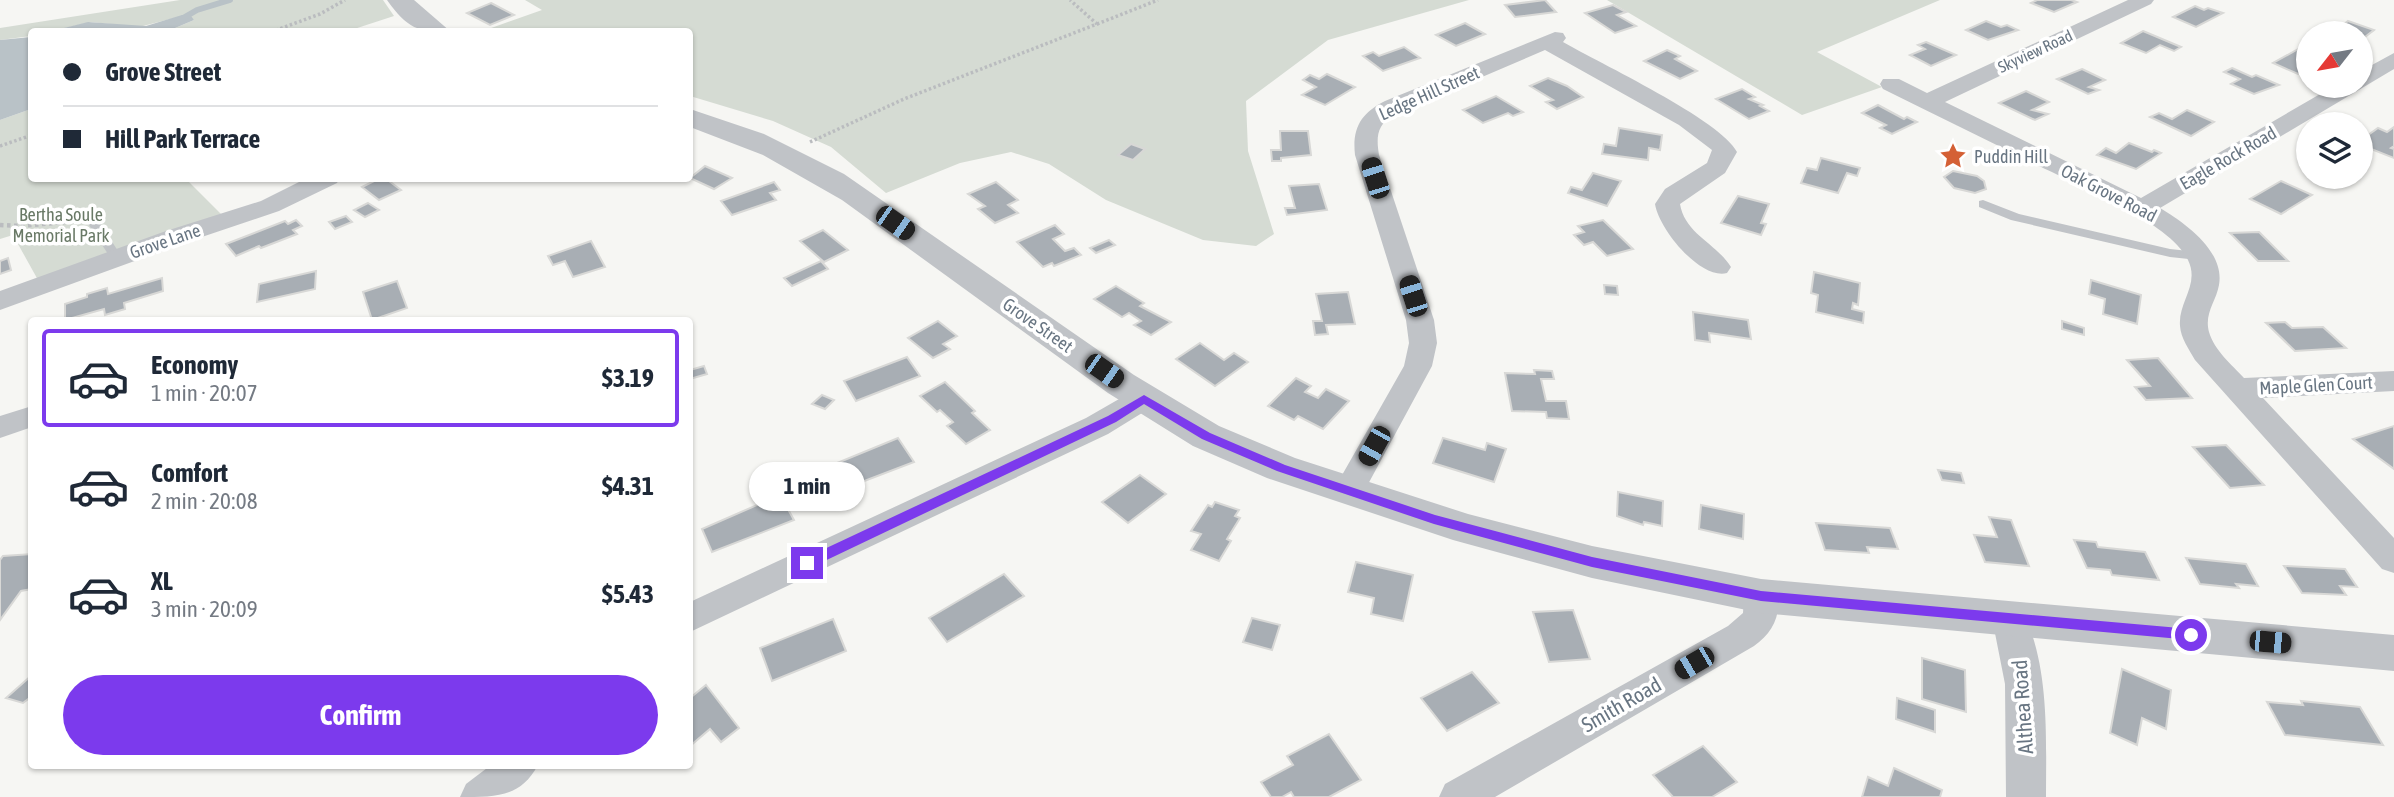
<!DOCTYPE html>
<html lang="en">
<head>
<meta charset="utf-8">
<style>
	:root { --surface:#fff; --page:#f2f2f3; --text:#1f2937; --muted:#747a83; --line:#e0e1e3; --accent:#7c3aed }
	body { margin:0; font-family:"Asap Condensed",sans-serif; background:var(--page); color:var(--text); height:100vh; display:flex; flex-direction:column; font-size:26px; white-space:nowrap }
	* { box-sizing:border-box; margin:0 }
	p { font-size:23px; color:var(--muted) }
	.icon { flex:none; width:38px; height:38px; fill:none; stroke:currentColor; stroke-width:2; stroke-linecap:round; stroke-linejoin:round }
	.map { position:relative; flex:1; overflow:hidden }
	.side { position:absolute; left:28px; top:317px; width:665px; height:452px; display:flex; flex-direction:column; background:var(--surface); border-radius:7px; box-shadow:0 2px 5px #0004 }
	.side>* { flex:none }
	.banner { position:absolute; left:28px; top:28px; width:665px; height:154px; border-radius:7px; box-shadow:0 2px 5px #0004; display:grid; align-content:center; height:154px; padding:0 35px; background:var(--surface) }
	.needle { width:46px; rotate:239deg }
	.controls { position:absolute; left:2296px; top:21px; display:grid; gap:14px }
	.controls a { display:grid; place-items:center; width:77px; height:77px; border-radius:50%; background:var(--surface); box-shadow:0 2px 5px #0004; font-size:35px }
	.end { position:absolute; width:32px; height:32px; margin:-16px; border:9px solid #7c3aed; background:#fff; box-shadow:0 0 0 4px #fff }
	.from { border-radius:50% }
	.bubble { position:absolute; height:49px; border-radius:24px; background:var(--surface); box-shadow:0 2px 5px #0004; font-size:23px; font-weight:700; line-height:49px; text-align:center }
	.car { position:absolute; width:21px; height:42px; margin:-21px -10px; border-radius:9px; box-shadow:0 0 5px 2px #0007; background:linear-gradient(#222 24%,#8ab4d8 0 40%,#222 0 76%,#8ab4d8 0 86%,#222 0) }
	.banner b { display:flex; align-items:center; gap:24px; height:66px; font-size:26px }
	.banner b+b { border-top:2px solid var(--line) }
	.banner i { width:18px; height:18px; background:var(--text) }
	ul { padding:12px 0 0; list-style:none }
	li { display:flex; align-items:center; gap:21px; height:98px; margin:0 14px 10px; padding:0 21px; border:4px solid transparent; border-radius:7px }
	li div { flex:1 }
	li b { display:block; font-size:26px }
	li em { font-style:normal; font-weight:700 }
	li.current { border-color:var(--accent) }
	li>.icon { width:63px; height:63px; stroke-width:1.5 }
	.action { display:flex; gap:14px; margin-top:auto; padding:14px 35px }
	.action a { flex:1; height:80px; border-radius:42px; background:var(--accent); color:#fff; font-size:28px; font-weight:700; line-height:80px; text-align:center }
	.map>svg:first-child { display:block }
	.green { fill:#d5dbd3 }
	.water { fill:#b9c2c7 }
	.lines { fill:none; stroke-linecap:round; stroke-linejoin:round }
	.stream { stroke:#b9c2c7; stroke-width:6 }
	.building { fill:#a8aeb4; stroke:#d8d8d6; stroke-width:2 }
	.path-far1 { stroke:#babcbf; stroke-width:3.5; stroke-dasharray:2.5 2.5; stroke-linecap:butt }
	.path { stroke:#babcbf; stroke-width:4.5; stroke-dasharray:3.5 3.5; stroke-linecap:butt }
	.service { fill:#c0c3c7; fill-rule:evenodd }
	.minor { fill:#c0c3c7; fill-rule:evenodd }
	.tertiary { fill:#c0c3c7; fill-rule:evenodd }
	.route { fill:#7c3aed }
	.labels { text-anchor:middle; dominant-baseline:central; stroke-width:7; stroke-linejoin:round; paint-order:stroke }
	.far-street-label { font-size:16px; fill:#687582; stroke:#fff }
	.street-label { font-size:18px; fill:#687582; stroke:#fff }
	.poi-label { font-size:18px; fill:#687582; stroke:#fff; text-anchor:start }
	.park-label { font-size:18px; fill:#697966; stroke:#fff }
	.near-street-label { font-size:21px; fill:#687582; stroke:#fff }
</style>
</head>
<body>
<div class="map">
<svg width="2394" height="797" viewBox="0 0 2394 797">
	<rect width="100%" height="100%" fill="#f6f6f3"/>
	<g class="green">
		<path d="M180,0h203l11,16 -46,15h-180l26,-11 -8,-5 -47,12 -48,-5 -39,9 -20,1 -1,4 -31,4v-12z"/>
		<path d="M525,0h944l-141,40 -82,61 2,50 26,83 -18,12 -53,-6 -97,-40 -57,-36 -38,-12 -51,11 -74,30 -55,-46 -58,-26 -83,-25v-64h-210l62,-22z"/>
		<path d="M1607,0h333l-123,52 65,35 -80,28z"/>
		<path d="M31,109l1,69 154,1 35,35 -183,66 -25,-45 -13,4v-119z"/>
	</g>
	<g class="water">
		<path d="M182,15l9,1 3,4 -26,11h-116l36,-9 58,4z"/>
		<path d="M31,37v72l-31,11v-80z"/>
	</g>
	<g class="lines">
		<path class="stream" d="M178,21l19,-11 33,-10"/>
	</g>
	<g class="building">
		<path d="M1545,0l11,12 -41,5 -10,-12z"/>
		<path d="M2037,0h34l6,2 -23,10 -23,-9z"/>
		<path d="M491,3l23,12 -24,10 -23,-12z"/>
		<path d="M1613,5l13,7 -9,3 19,11 -21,7 -30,-20z"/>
		<path d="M2195,6l9,4 4,-2 15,5 -27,14 -23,-10z"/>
		<path d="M1986,21l15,6 6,-2 11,5 -30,10 -22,-10z"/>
		<path d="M2348,21l26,9 -13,10v-7h-27z"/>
		<path d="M1465,23l20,11 -29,12 -20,-11z"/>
		<path d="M2143,31l38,16 -7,4 -14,-6 -14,8 -25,-10z"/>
		<path d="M1926,42l30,13 -25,11 -21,-11 15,-6 -7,-4z"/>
		<path d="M1404,47l16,11 -37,13 -20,-15 10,-4 6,4z"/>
		<path d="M2300,48l8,3v14l-6,3 4,2 -8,4 -25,-11z"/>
		<path d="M1667,50l13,6 -5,3 22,12 -17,8 -36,-18z"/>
		<path d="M2232,68l20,9 4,-2 23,10 -25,9 -23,-10 9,-5 -16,-7z"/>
		<path d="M2082,69l23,11 -16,7 10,3 -11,4 -31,-15z"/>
		<path d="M1327,74l28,13 -30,18 -23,-10 14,-8 -13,-7 7,-5 9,4z"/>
		<path d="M1548,78l19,8 16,11 -26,12 -11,-7 7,-2 -23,-14z"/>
		<path d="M1742,89l13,8 -6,2 14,6 -3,1 9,5 -20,8 -33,-20z"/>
		<path d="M2026,91l23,11 -17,8 16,4 -13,6 -36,-17z"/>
		<path d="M1496,96l27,16 -10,4 -5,-3 -25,10 -20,-13z"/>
		<path d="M1878,105l26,14 3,-2 10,5 -25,12 -12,-6 6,-3 -24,-12z"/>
		<path d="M2187,110l27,12 -23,14 -41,-19 9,-4 13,6z"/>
		<path d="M2394,127v19l-3,2 3,1v9l-33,-13v-10l4,-2 3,2 10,-7 9,4z"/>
		<path d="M1619,128l43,7 -2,15 -11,-2 -1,12 -46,-6 2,-10 12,2z"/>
		<path d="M1280,131h28l3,24 -30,3v3h-9l-1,-11h10z"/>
		<path d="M2129,143l23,9 2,-2 7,3 -25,16 -39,-14 9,-7 10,5z"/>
		<path d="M1131,144l14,5 -12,11 -15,-5z"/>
		<path d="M1821,158l39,10 -3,8 -10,-3 -9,20 -37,-10 6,-15 10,2z"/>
		<path d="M705,166l27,12 -18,11 -24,-11z"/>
		<path d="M1953,171l24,5 7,5 2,8 -11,4 -21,-5 -10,-11z"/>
		<path d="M1593,173l28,8 -14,25 -39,-13 3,-6 11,3z"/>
		<path d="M2319,177h18l11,6 -6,4z"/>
		<path d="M380,178h5l16,12 -22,10 -17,-13z"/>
		<path d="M2281,181l31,14 -31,19 -31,-15z"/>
		<path d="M774,182l6,8 -10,3 6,7 -44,15 -11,-14z"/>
		<path d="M996,182l22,18 -10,5 10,8 -23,10 -17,-14 7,-3 -17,-12z"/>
		<path d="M1319,184l8,26 -40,5 -2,-7h10l-6,-22z"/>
		<path d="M1738,196l31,8 -8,19 5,1 -5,11 -40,-12z"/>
		<path d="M368,203l11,7 -14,7 -11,-7z"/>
		<path d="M346,216l6,6 -17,7 -6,-7z"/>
		<path d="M296,220l6,6 -9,4 4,4 -36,14 -2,-2 -23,10 -10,-12 59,-23 3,3z"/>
		<path d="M1603,220l30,29 -26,7 -14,-14 -9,3 -10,-10 10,-3 -6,-6z"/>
		<path d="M1055,225l9,9 -11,5 12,12 9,-3 7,7 -27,11 -2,-3 -9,4 -26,-25z"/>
		<path d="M823,230l25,20 -24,12 -24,-21z"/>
		<path d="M2259,232l29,29h-30l-28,-28z"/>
		<path d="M1109,240l6,5 -19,8 -6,-5z"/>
		<path d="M591,241l14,26 -32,10 -8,-16 -12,4 -5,-9z"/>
		<path d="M8,258l3,12 -11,4v-13z"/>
		<path d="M821,261l7,8 -36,17 -8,-8z"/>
		<path d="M316,271l-1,18 -58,13 2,-18z"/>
		<path d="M1814,272l46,11 -2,22 -5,-2 -1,6 12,3 -1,11 -47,-11 2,-17 -7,-2z"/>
		<path d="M162,278l1,13 -39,12 1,6 -20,6 -1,-6 -39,11v-16l22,-7v-3l20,-6 1,6z"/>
		<path d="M2091,280l50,15 -4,29 -34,-10 2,-15 -16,-5z"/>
		<path d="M397,281l10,27 -35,12 -9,-28z"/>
		<path d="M1604,285l13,1 1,9 -13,-1z"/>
		<path d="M1116,286l28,17 -4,3 31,16 -20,13 -17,-10 7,-4 -12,-8 -7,4 -28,-18z"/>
		<path d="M1348,292l7,32 -29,1 2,9 -13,1 -2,-14h9l-6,-27z"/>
		<path d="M1693,312l55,8 3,19 -42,-6 1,9 -15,-2z"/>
		<path d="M938,321l19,15 -14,8 7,5 -17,9 -25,-20z"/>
		<path d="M2062,321l22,7v7l-22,-6z"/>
		<path d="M2285,322l7,6 31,-1 23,21 -51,3 -29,-28z"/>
		<path d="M1200,343l24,17 10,-7 14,9 -33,24 -39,-27z"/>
		<path d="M907,357l13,19 -64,25 -12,-20z"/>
		<path d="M2158,358l34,40 -46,2 -11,-13 15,-1 -23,-26z"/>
		<path d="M704,366l3,8 -17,5v-9z"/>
		<path d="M1534,370l18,1 2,8h-13l5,22h20l3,18 -22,-1 -1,-6 -34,-1 -7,-38 30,1z"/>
		<path d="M1296,378l15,8 -6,6 13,6 8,-9 23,12 -26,28 -25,-13 -4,4 -26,-14z"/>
		<path d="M945,382l30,29 -3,2 18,17 -24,14 -19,-18 6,-4 -13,-12 -3,2 -17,-16z"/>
		<path d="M822,395l12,5 -9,9 -13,-5z"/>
		<path d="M2394,426v43l-41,-30z"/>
		<path d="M898,438l16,24 -81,31 -13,-23z"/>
		<path d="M1443,438l42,12 2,-7 19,6 -12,33 -61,-19z"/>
		<path d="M2226,445l38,40 -34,3 -37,-41z"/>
		<path d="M1938,470l23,3 3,10 -22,-3z"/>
		<path d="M1140,475l26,19 -38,29 -26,-21z"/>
		<path d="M1618,492l45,9 -1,25 -18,-4 -1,3 -26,-9z"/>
		<path d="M780,495l14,25 -82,32 -10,-23z"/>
		<path d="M1215,502l24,8 -4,6 5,2 -13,21 4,2 -12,20 -28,-11 10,-16 -10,-3 17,-26 4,2z"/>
		<path d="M1701,505l43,9 -1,25 -44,-10z"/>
		<path d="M1989,517l22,3 18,46 -44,-4 -11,-27 23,2z"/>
		<path d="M1816,523l74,5 8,21 -31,-2 2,6 -44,-3z"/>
		<path d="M2074,540l22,2 2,5 47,5 14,28 -47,-5 -2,-5 -23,-2z"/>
		<path d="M32,554v35l-11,2 -21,29v-60l3,-4z"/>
		<path d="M2186,558l60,6 12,22 -22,-2 3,4 -39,-4z"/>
		<path d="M1356,562l57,13 -10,46 -32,-7 3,-16 -26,-6z"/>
		<path d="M2284,566l61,3 12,18 -17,-1 6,9 -44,-2z"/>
		<path d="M1004,574l20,22 -77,46 -18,-24z"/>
		<path d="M1573,610l17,49 -41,3 -16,-50z"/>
		<path d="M1252,618l28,7 -8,25 -29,-8z"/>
		<path d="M833,619l13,32 -74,30 -12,-33z"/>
		<path d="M1922,658l43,12 1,42 -44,-13z"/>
		<path d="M2122,669l49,21 -5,39 -24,-11 -5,27 -27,-12z"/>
		<path d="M1472,672l27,31 -52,28 -26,-33z"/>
		<path d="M32,675v21l-9,7 -17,-5z"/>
		<path d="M706,685l33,43 -18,14 -11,-13 -20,17v-48z"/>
		<path d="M1897,698l38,12v22l-39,-13z"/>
		<path d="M2301,701l59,6 23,38 -98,-10 -18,-33 36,3z"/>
		<path d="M1329,734l32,46 -32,17h-35l-3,-5 -9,5h-11l-10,-15 32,-17 -6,-9z"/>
		<path d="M1703,746l34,36 -25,15h-39l-20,-22z"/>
		<path d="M1894,768l48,22 -2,7h-78l6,-20 20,9z"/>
	</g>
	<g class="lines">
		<g class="path-far1">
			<path d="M1097,24l61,-24"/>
			<path d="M271,32l49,-18 25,-14"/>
			<path d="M810,142l94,-43 193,-75 -27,-24"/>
			<path d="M0,146l32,-11"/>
		</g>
		<path class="path" d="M0,225l21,1 55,-5"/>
		<g class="service">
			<path d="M1983,200l36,14 151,35 28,3 6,4 -6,4 -28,-3 -159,-37 -32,-13v-6z"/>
			<path d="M91,215l4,1 27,41 -2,3 -4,1 -6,-4 -25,-38z"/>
		</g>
		<g class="minor">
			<path d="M2128,0h26l-3,4 -206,98 196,96 193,-112h27v-15l33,-18v16l-234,139c25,15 65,43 59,77 -3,17 -15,28 -10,47 5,18 23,33 35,46l150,-7v20l-131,7 131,140v35l-12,-4 -187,-209c-6,-11 -14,-21 -15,-34 -2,-25 20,-41 8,-66 -18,-39 -118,-78 -157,-98 -49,-24 -99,-49 -148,-73l-3,-5 3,-5h16l28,14z"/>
			<path d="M1555,32l8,1 3,5 -3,4c36,21 158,78 174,110l-12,21 -45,31c5,30 36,39 51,63l-4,6c-27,7 -68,-44 -72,-69l10,-15 42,-26 5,-13 -33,-25 -134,-75 -152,65c-16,10 -17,22 -14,40l55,165 3,23 -5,23 -72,133 -11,4 -11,-4 -5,-8 71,-125 5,-23 -3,-23 -51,-165c-3,-27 6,-42 30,-54z"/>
			<path d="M307,178h33l-3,5 -58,28 -95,32 -184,67v-19l166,-60 95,-30z"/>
			<path d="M1144,388l11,3 4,7 -4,7 -47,29 -418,198v-30l396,-184 47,-27z"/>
			<path d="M32,406v21l-32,11v-22z"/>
			<path d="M1761,582l12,4c12,24 1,46 -19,60l-259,151h-56l6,-13 283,-158 15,-13 1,-17 5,-10z"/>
			<path d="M2009,604l12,4c29,56 25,128 25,189h-40l-1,-113 -13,-66 5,-10z"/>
			<path d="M491,765h47c-17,32 -42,32 -78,32l6,-13z"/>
		</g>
		<g class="tertiary">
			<path d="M387,0h27l37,32c-34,0 -43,-3 -64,-32z"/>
			<path d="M690,109l74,25 80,40 290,201 85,51 76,32 173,56 124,32 169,33 633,56v36l-633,-58 -169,-35 -139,-38 -186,-62 -74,-32 -85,-53 -266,-193 -79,-45 -73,-28z"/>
		</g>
	</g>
	<path class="route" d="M1144,395l66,38 75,32 150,50 157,42 169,34 430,38 7,6 -7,5 -430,-39 -169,-34 -158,-43 -157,-53 -75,-32 -58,-35 -28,18 -304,145h-9l-2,-4 2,-4 305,-143z"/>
	<defs>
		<symbol id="sight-bare" viewBox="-9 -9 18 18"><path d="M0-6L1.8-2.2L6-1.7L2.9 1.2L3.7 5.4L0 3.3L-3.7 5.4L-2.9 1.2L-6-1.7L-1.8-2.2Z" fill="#d46035" stroke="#fff" stroke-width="2.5" paint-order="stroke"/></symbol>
	</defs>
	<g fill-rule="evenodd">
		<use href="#sight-bare" x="1934" y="137" width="38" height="38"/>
	</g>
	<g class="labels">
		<g class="far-street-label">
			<text transform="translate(2035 51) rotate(-25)">Skyview Road</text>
		</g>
		<g class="street-label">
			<text transform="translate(1429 93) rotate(-24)">Ledge Hill Street</text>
			<text transform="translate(2228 158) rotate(-30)">Eagle Rock Road</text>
			<text transform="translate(2109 193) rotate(27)">Oak Grove Road</text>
			<text transform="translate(165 241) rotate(-19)">Grove Lane</text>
			<text transform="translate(1038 325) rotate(35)">Grove Street</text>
			<text transform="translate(2316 385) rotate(-3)">Maple Glen Court</text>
		</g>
		<g class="poi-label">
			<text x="1974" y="156">Puddin Hill</text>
		</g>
		<g class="park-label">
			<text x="61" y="214">Bertha Soule<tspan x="61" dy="21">Memorial Park</tspan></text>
		</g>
		<g class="near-street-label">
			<text transform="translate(1621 704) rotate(-30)">Smith Road</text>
			<text transform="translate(2022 707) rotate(-94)">Althea Road</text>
		</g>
	</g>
</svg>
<div class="controls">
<a><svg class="needle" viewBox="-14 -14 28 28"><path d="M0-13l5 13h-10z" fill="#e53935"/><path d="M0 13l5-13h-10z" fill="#747a83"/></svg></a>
<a><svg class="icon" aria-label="layers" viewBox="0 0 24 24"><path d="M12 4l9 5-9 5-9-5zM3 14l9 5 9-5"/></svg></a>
</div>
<i class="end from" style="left:2191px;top:635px"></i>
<i class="end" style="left:807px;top:563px"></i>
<div class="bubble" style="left:749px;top:462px;width:116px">1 min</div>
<i class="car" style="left:1375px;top:178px;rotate:342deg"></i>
<i class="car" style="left:895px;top:223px;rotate:125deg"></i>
<i class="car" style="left:1413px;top:296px;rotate:342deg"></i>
<i class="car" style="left:1104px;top:371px;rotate:125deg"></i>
<i class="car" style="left:1374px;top:446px;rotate:209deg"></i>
<i class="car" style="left:2270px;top:642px;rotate:95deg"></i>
<i class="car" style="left:1694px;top:663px;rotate:240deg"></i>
<div class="banner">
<b><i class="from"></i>Grove Street</b>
<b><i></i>Hill Park Terrace</b>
</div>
<section class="side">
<ul>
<li class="current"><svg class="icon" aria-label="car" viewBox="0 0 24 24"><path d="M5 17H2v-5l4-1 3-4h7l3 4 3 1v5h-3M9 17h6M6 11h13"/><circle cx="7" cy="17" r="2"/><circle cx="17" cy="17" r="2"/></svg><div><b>Economy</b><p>1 min · 20:07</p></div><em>$3.19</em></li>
<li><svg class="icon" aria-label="car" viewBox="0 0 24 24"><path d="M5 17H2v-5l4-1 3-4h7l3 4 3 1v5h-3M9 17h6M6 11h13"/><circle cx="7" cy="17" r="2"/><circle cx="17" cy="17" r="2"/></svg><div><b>Comfort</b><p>2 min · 20:08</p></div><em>$4.31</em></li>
<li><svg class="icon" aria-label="car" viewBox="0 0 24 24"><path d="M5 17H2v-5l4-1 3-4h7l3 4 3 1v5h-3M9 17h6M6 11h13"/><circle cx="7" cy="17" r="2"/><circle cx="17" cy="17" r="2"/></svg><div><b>XL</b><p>3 min · 20:09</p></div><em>$5.43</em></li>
</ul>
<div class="action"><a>Confirm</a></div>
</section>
</div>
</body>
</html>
